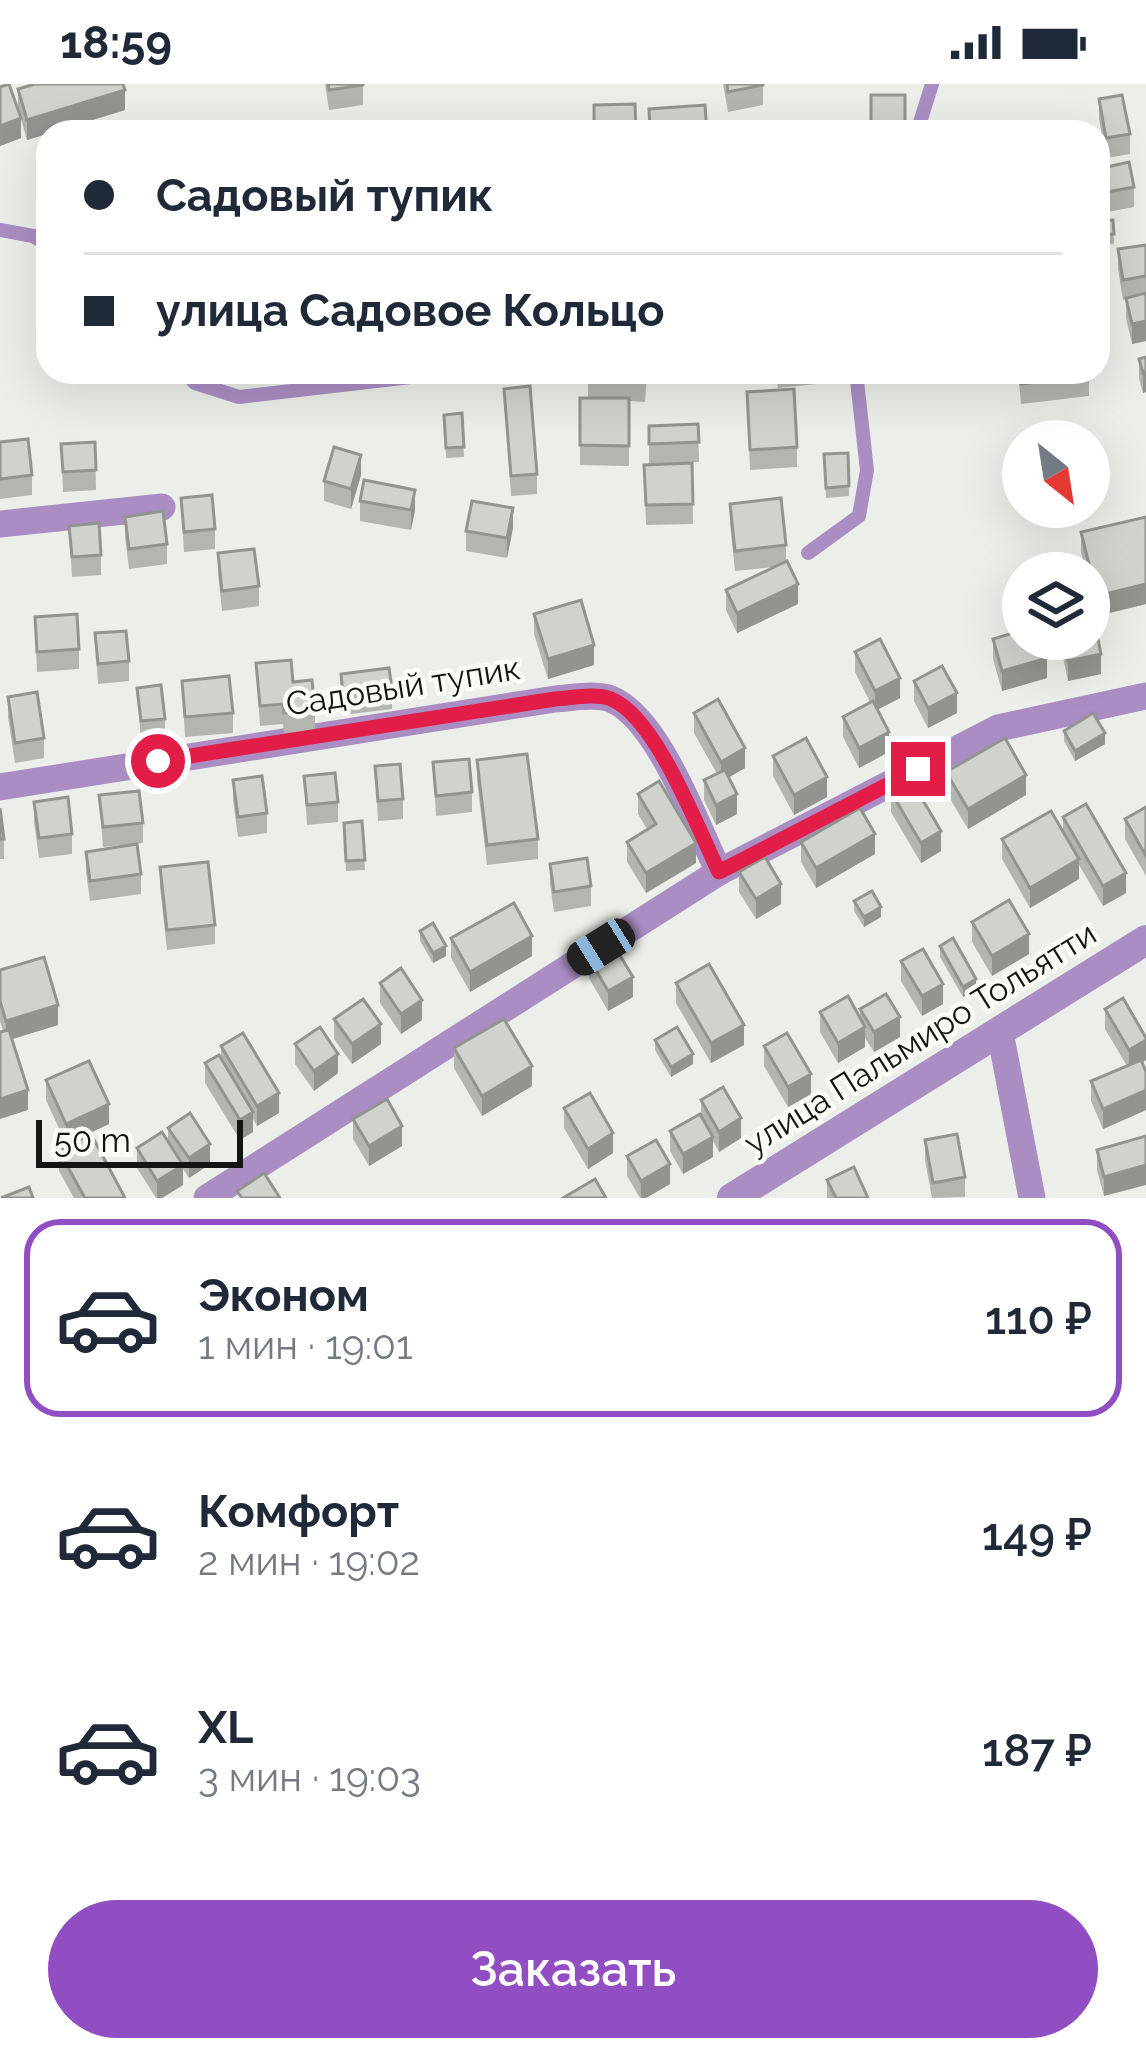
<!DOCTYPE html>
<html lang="ru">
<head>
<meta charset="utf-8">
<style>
	:root { --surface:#fff; --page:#f6f6f7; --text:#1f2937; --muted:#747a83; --line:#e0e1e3; --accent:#914ec2 }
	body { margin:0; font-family:Raleway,sans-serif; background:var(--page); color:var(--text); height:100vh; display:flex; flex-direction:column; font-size:45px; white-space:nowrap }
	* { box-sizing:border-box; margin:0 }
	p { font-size:39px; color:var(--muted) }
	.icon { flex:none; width:66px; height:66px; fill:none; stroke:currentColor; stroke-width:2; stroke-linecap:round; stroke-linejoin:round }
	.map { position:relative; height:1114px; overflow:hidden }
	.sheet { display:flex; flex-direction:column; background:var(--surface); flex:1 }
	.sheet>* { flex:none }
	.top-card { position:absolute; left:36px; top:36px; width:1074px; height:264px; border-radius:36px; box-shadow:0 12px 48px #0002; display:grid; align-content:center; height:264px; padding:0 48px; background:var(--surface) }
	.needle { width:78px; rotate:150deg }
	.controls { position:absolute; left:1002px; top:336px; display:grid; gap:24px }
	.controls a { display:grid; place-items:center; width:108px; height:108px; border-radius:50%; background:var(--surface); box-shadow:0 12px 48px #0002; font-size:60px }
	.scale { position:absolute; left:36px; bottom:30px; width:207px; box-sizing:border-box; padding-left:12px; border:6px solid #131512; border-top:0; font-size:33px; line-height:42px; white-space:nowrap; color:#131512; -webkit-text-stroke:9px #f9fdf6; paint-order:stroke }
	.end { position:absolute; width:54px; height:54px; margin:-27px; border:15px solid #e11d48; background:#fff; box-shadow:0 0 0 6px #fff }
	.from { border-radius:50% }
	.car { position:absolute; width:36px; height:72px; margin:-36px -18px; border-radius:15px; box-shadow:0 0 9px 3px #0007; background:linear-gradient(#222 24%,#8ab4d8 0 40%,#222 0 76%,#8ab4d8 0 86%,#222 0) }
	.top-card b { display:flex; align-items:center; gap:42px; height:114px; font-size:45px }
	.top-card b+b { border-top:3px solid var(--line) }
	.top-card i { width:30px; height:30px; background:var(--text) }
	ul { padding:21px 0 0; list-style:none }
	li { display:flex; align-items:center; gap:36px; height:198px; margin:0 24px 18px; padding:0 24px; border:6px solid transparent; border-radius:36px }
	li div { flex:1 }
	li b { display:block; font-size:45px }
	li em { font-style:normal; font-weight:600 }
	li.active { border-color:var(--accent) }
	li>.icon { width:108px; height:108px; stroke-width:1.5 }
	.button { display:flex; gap:24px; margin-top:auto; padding:24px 48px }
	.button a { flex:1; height:138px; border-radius:72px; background:var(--accent); color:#fff; font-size:48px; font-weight:600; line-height:138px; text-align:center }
	.status { display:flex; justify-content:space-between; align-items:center; height:84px; padding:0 60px; background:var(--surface); direction:ltr }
	.status svg { height:33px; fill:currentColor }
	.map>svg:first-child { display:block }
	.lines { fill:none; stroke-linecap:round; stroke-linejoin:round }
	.service { stroke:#aa8ec3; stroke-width:14 }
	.minor { stroke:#aa8ec3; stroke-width:27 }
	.tertiary { stroke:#aa8ec3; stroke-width:30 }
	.wall { fill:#b3b5b0 }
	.shaded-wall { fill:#929490 }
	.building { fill:#d0d3cd; stroke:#929490; stroke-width:3 }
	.route { stroke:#e11d48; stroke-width:15 }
	.labels { text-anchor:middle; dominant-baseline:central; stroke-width:9; stroke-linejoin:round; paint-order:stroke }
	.street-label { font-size:33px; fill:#131512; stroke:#f9fdf6 }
</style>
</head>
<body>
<div class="status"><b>18:59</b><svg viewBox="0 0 49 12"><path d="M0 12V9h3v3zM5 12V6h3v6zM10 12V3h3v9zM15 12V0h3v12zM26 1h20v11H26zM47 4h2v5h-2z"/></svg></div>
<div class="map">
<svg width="1146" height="1114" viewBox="0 0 1146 1114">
	<rect width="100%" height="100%" fill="#ecefe9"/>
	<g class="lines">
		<g class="service">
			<path d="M917,48l15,-48"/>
			<path d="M0,146l33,6 15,9"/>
			<path d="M184,288l11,11 44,14 215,-25"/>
			<path d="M808,469l51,-37 8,-46 -11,-98"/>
		</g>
		<g class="minor">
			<path d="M0,440l162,-17"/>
			<path d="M0,703l555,-88c17,-1 40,-6 56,0 48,20 85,126 108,173"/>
			<path d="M1000,948l32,166"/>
			<path d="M207,1114l512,-326 279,-144 148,-32"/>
		</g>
		<path class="tertiary" d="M732,1114l414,-258"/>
	</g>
	<g class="wall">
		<path d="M325,0h38v21l-34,5z"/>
		<path d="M723,0h40v21l-35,7z"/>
		<path d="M0,3l18,22v-20l107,21 -98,30 -6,-21v19l-21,8z"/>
		<rect x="871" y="11" width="34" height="37"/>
		<path d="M1099,15l31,35v20l-24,4 -7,-39z"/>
		<path d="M1098,85l36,18v20l-32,6 -4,-20z"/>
		<path d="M1113,136l1,24 -16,1v-24z"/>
		<path d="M1146,161v96l-14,3 -6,-26v-19l-3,1 -5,-31v-20z"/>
		<path d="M1146,273v35l-3,1 -4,-14v-20z"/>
		<path d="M588,288h59l-2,30 -16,-1v65l-49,-1v-67h8z"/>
		<path d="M776,288h51v11l-49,5z"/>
		<path d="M1018,288h71v24l-68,8z"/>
		<path d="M504,305l33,85v20l-26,2z"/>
		<path d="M747,308l50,55v20l-47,3z"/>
		<path d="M462,329l2,44 -18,1 -2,-43z"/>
		<path d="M698,340l1,38 -50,2v-38z"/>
		<path d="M0,358l32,33v20l-32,4z"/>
		<path d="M95,358l1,48 -33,2 -2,-48z"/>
		<path d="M848,369l1,43 -23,2 -2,-44z"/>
		<path d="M692,379l1,61 -47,1 -2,-60z"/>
		<path d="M361,391l-10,34 -27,-8v-20z"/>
		<path d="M181,414l34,31v20l-31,3z"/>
		<path d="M360,417l55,9 -4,20 -51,-9z"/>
		<path d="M730,420l56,41v16l12,43 -61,29 -11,-23v-20l48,-23 -39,4 -5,-47z"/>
		<path d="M125,433l42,27v20l-38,5 -4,-32z"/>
		<path d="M1146,433v87l-49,12 -8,-32v-11h-3l-5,-21v-20z"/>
		<path d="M69,442l32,29v20l-29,2z"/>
		<path d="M513,444l-6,30 -41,-7v-20z"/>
		<path d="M218,469l41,33v20l-37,5 -4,-38z"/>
		<path d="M534,530l60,51 -46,14 -14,-45z"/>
		<path d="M35,533l44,32v20l-42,3z"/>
		<path d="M95,549l34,28v20l-31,3z"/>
		<path d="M993,555l54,39 -45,13 -9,-32z"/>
		<path d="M1059,555h30l12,35 -33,7z"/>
		<path d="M855,568l45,46 -23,12 12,42 -30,16 -16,-31v-20l27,-15 -15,-30z"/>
		<path d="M256,579l37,19 22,29v20l-31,2 -1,-9 -23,2z"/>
		<path d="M341,590l51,15v20l-49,6z"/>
		<path d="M182,597l51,32v20l-48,4z"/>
		<path d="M914,597l43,32 -29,15 -14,-27z"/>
		<path d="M137,604l28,31v20l-24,2z"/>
		<path d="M8,613l36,41v20l-29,5 -7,-46z"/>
		<path d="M694,629l51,55 -16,9 8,37 -21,11 -12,-25v-20l13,-6 -23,-41z"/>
		<path d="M1064,647l41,13 -30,17 -11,-20z"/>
		<path d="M773,672l54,41 -33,18 -21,-39z"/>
		<path d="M477,676l61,79v20l-51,6 -10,-85z"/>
		<path d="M433,678l39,30v20l-36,4z"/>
		<path d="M375,682l28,33v20l-25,2z"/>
		<path d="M946,688l80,23 -58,34 -22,-37z"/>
		<path d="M304,692l34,26v20l-31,3z"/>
		<path d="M233,696l34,33v20l-29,4 -5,-37z"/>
		<path d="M891,708l50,59 -20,12 -30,-51z"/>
		<path d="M638,710l58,69 -50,30 -19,-31v-20l20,-13 -9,-15z"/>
		<path d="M99,711l44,28v20l-40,4z"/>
		<path d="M34,718l38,32v20l-33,4 -5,-36z"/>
		<path d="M1146,723v69l-21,-37v-20z"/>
		<path d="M0,724l4,31v20h-4z"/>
		<path d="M1063,733l63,76 -23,13 -24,-41v14l-49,29 -28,-49v-20l61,-8z"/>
		<path d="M362,737l3,49 -19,1 -2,-48z"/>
		<path d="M801,758l74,12 -59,34 -15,-26z"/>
		<path d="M86,768l55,22v20l-51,7 -4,-29z"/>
		<path d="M550,780l41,22v20l-37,6 -4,-28z"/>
		<path d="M160,783l55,58v19l-48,6 -7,-63z"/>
		<path d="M739,788l42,32 -25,15 -17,-27z"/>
		<path d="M854,817l27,16 -17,10 -10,-16z"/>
		<path d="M972,838l57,32 -37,22 -20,-34z"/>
		<path d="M420,847l26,25 -13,7 -13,-22z"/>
		<path d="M451,854l81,18 -62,36 -19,-34z"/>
		<path d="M940,862l36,43 -13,8 -23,-40z"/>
		<path d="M589,874l44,39 -25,14 -19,-33z"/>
		<path d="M901,877l42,43 -21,12 -21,-35z"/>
		<path d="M0,886l58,55 -46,14 16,71 -28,-89z"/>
		<path d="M380,899l42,37 -21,14 -21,-31z"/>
		<path d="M676,899l68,62 -33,18 -35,-60z"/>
		<path d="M860,925l40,28 -26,15 -9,-14v9l-27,16 -18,-31v-20l40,6z"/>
		<path d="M1105,925l41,29v22l-4,3 4,9v38l-43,19 -12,-28v-20l36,-15 -22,-37z"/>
		<path d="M334,935l47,25 -29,20 -18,-25z"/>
		<path d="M655,956l38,24 -22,13 -16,-27z"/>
		<path d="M295,960l43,29 -24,18 -19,-27z"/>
		<path d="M221,962l58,67 -22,13 -4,-7v13l-13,8 -35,-57v-20l16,-4z"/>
		<path d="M764,962l47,48 -23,13 -24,-41z"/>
		<path d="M454,964l78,38 -50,30 -28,-48z"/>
		<path d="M46,996l63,44 -43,20 -20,-44z"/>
		<path d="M701,1016l40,38 -22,14 -6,-11v16l-30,17 -13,-23v-20l31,-15z"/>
		<path d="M564,1024l49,45 -25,16 -24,-41z"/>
		<path d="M353,1035l49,27 -33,20 -16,-27z"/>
		<path d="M168,1044l42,36 -21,14 -6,-9v16l-21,13h-6l-19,-30v-20l31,-6z"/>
		<path d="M1146,1052l-42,60 -7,-26v-20z"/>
		<path d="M925,1056l40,37v20l-33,1 -7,-38z"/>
		<path d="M59,1067l66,47h-51l-15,-27z"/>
		<path d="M627,1072l43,28 -24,14h-6l-13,-22z"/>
		<path d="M827,1096l41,18h-41z"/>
	</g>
	<g class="shaded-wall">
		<path d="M125,6v20l-98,30v-20z"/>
		<path d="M21,34v20l-21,8v-20z"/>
		<path d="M1146,237v20l-14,3v-20z"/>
		<path d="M1146,288v20l-3,1v-20z"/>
		<path d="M361,371v20l-10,34v-20z"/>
		<path d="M415,406v20l-4,20v-20z"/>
		<path d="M513,424v20l-6,30v-20z"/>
		<path d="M798,500v20l-61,29v-20z"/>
		<path d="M1146,500v20l-49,12v-20z"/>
		<path d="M594,561v20l-46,14v-20z"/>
		<path d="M1101,570v20l-33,7v-20z"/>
		<path d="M1047,574v20l-45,13v-20z"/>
		<path d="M900,594v20l-25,13v-20z"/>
		<path d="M957,609v20l-29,15v-20z"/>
		<path d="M889,648v20l-30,16v-20z"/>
		<path d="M1105,649v11l-30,17v-10z"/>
		<path d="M745,664v20l-24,14v-20z"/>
		<path d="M1026,691v20l-58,34v-20z"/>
		<path d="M827,693v20l-33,18v-20z"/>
		<path d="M737,710v20l-21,11v-20z"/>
		<path d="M941,747v20l-20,12v-20z"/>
		<path d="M875,750v20l-59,34v-20z"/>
		<path d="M696,759v20l-50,30v-20z"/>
		<path d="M1079,775v20l-49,29v-20z"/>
		<path d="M1126,789v20l-23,13v-20z"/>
		<path d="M781,800v20l-25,15v-20z"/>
		<path d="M881,823v10l-17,10v-10z"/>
		<path d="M1029,850v20l-37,22v-20z"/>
		<path d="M532,852v20l-62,36v-20z"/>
		<path d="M446,862v10l-13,7v-10z"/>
		<path d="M633,893v20l-25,14v-20z"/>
		<path d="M976,895v10l-13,8v-10z"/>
		<path d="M943,900v20l-21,12v-20z"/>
		<path d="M422,916v20l-21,14v-20z"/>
		<path d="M58,921v20l-52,16v-20z"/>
		<path d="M900,933v20l-26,15v-20z"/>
		<path d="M381,940v20l-29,20v-20z"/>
		<path d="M744,941v20l-33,18v-20z"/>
		<path d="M865,943v20l-27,16v-20z"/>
		<path d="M1146,956v20l-17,10v-20z"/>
		<path d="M338,970v19l-24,18v-20z"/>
		<path d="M693,970v10l-22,13v-10z"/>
		<path d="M532,982v20l-50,30v-20z"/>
		<path d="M811,990v20l-23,13v-20z"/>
		<path d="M28,1006v20l-28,9v-20z"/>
		<path d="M1146,1006v20l-43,19v-20z"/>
		<path d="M279,1009v20l-22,13v-20z"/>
		<path d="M109,1020v20l-43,20v-20z"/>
		<path d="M253,1028v20l-13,8v-20z"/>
		<path d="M741,1034v20l-22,14v-20z"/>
		<path d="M402,1042v20l-33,20v-20z"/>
		<path d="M613,1049v20l-25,16v-20z"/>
		<path d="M713,1053v20l-30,17v-20z"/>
		<path d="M210,1060v20l-21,14v-20z"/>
		<path d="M670,1080v20l-24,14h-5v-17z"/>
		<path d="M183,1081v20l-21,13h-5v-17z"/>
		<path d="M1146,1081v20l-42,11v-19z"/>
	</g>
	<g class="building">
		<path d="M9,0l12,34 -21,8v-39z"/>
		<path d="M35,0h88l2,6 -98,30 -9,-31z"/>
		<path d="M328,0h35v1l-34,5z"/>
		<path d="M727,0h36v1l-35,7z"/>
		<path d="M871,11h34v27l-34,1z"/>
		<path d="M1122,11l8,39 -24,4 -7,-39z"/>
		<path d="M635,20l1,28h-42v-27z"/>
		<path d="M705,21l2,27h-57l-1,-23z"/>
		<path d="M95,42l1,6h-21l-1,-2z"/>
		<path d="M1129,78l5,25 -32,6 -4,-24z"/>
		<path d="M1113,136l1,14 -16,1v-14z"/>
		<path d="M1146,161v31l-23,4 -5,-31z"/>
		<path d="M1146,209v28l-14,3 -6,-26z"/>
		<path d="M1146,273v15l-3,1 -4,-14z"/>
		<path d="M588,288h58l-1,10 -57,-2z"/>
		<path d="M1020,288h69v4l-68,8z"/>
		<path d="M530,302l7,88 -26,2 -7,-87z"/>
		<path d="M794,305l3,58 -47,3 -3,-58z"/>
		<path d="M580,314h49v48l-49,-1z"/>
		<path d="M462,329l2,34 -18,1 -2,-33z"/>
		<path d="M698,340l1,18 -50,2v-18z"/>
		<path d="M28,355l4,36 -32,4v-37z"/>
		<path d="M95,358l1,28 -33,2 -2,-28z"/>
		<path d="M334,363l27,8 -10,34 -27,-8z"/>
		<path d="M848,369l1,33 -23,2 -2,-34z"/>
		<path d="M692,379l1,41 -47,1 -2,-40z"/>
		<path d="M364,396l51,10 -4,20 -51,-9z"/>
		<path d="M212,411l3,34 -31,3 -3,-34z"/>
		<path d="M781,414l5,47 -51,6 -5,-47z"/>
		<path d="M472,417l41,7 -6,30 -41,-7z"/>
		<path d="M163,427l4,33 -38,5 -4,-32z"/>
		<path d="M1146,433v67l-49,12 -16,-64z"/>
		<path d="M99,439l2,32 -29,2 -3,-31z"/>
		<path d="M254,465l5,37 -37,5 -4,-38z"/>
		<path d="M787,477l11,23 -61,29 -11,-23z"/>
		<path d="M581,516l13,45 -46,14 -14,-45z"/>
		<path d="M1089,525h3l9,45 -33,7 -5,-22h26z"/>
		<path d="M77,530l2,35 -42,3 -2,-35z"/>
		<path d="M1023,546v9h18l6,19 -45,13 -9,-32z"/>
		<path d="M126,547l3,30 -31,3 -3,-31z"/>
		<path d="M880,555l20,39 -25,13 -20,-39z"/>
		<path d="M291,576l2,22 19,-2 3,31 -31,2 -1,-9 -23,2 -4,-43z"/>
		<path d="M942,582l15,27 -29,15 -14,-27z"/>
		<path d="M389,584l3,21 -49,6 -2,-21z"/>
		<path d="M229,592l4,37 -48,4 -3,-36z"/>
		<path d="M161,601l4,34 -24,2 -4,-33z"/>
		<path d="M37,608l7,46 -29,5 -7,-46z"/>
		<path d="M718,615l27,49 -24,14 -27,-49z"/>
		<path d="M873,617l16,31 -30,16 -16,-31z"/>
		<path d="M1093,629l12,20 -30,18 -11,-20z"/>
		<path d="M806,654l21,39 -33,18 -21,-39z"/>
		<path d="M1005,654l21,37 -58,34 -22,-37z"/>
		<path d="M527,670l11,85 -51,6 -10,-85z"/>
		<path d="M469,675l3,33 -36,4 -3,-34z"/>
		<path d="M400,680l3,35 -25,2 -3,-35z"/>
		<path d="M725,686l12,24 -21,11 -12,-25z"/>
		<path d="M335,689l3,29 -31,3 -3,-29z"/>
		<path d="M262,692l5,37 -29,4 -5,-37z"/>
		<path d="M911,696l30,51 -20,12 -30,-51z"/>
		<path d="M659,697l37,62 -50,30 -19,-31 29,-18 -18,-30z"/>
		<path d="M139,707l4,32 -40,4 -4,-32z"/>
		<path d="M68,713l4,37 -33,4 -5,-36z"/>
		<path d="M1086,720l40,69 -23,13 -40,-69z"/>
		<path d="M1146,723v49l-21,-37z"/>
		<path d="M0,724l4,31h-4z"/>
		<path d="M860,724l15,26 -59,34 -15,-26z"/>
		<path d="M1051,727l28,48 -49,29 -28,-49z"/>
		<path d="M362,737l3,39 -19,1 -2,-38z"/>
		<path d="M137,760l4,30 -51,7 -4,-29z"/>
		<path d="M765,773l16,27 -25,15 -17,-27z"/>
		<path d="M587,774l4,28 -37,6 -4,-28z"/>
		<path d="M208,778l7,63 -48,5 -7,-63z"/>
		<path d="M872,807l9,16 -17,10 -10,-16z"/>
		<path d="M1009,816l20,34 -37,22 -20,-34z"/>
		<path d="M514,819l18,33 -62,36 -19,-34z"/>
		<path d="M433,839l13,23 -13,7 -13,-22z"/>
		<path d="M953,854l23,41 -13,8 -23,-41z"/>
		<path d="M613,860l20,33 -25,14 -19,-33z"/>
		<path d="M923,865l20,35 -21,12 -21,-35z"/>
		<path d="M44,873l14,48 -52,16 -6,-20v-31z"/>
		<path d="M709,880l35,61 -33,18 -35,-60z"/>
		<path d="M401,884l21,32 -21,14 -21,-31z"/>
		<path d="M886,910l14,23 -26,15 -14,-23z"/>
		<path d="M848,912l17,31 -27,16 -18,-31z"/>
		<path d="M1123,914l23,40v2l-17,10 -24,-41z"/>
		<path d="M363,915l18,25 -29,20 -18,-25z"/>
		<path d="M504,935l28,47 -50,30 -28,-48z"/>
		<path d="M320,943l18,27 -24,17 -19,-27z"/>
		<path d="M677,943l16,27 -22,13 -16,-27z"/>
		<path d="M9,946l19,60 -28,9v-67z"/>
		<path d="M243,949l36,60 -22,13 -36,-60z"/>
		<path d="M787,949l24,41 -23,13 -24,-41z"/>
		<path d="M219,971l34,57 -13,8 -35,-57z"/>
		<path d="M1141,976l5,12v18l-43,19 -12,-28z"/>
		<path d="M89,977l20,43 -43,20 -20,-44z"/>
		<path d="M723,1003l18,31 -22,14 -18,-32z"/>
		<path d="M590,1009l23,40 -25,16 -24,-41z"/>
		<path d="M387,1015l15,27 -33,20 -16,-27z"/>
		<path d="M190,1029l20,31 -21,14 -21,-30z"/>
		<path d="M700,1030l13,23 -30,17 -13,-23z"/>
		<path d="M162,1048l21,33 -26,16 -20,-33z"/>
		<path d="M91,1050l34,64h-40l-26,-47z"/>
		<path d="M957,1050l8,43 -32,6 -8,-43z"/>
		<path d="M1146,1052v29l-42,12 -7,-27z"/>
		<path d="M656,1056l14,24 -29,17 -14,-25z"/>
		<path d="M854,1083l14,31h-32l-9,-18z"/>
		<path d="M264,1089l16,25h-38l-5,-7z"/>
		<path d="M595,1095l11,19h-43z"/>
		<path d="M29,1103l4,11h-32z"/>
	</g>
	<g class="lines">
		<path class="route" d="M158,677l397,-62c17,-1 40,-6 56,0 45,18 86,128 108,173l199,-103"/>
	</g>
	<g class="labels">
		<g class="street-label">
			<text transform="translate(403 602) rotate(-9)">Садовый тупик</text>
			<text transform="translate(920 954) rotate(-32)">улица Пальмиро Тольятти</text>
		</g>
	</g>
</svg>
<div class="controls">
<a><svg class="needle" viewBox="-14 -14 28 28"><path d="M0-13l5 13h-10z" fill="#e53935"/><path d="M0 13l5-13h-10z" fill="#747a83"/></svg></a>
<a><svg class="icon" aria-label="layers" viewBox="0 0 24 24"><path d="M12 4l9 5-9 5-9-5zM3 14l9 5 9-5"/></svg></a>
</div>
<div class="scale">50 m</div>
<i class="end from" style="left:158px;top:677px"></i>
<i class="end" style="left:918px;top:685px"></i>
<i class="car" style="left:601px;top:863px;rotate:238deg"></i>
<div class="top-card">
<b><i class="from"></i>Садовый тупик</b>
<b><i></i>улица Садовое Кольцо</b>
</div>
</div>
<section class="sheet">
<ul>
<li class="active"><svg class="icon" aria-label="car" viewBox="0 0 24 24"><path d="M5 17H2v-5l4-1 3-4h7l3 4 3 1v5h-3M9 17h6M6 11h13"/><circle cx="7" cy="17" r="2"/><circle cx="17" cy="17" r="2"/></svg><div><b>Эконом</b><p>1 мин · 19:01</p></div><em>110 ₽</em></li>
<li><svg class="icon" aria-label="car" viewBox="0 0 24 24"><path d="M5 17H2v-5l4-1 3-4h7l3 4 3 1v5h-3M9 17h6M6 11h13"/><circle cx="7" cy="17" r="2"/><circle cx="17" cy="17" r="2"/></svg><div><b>Комфорт</b><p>2 мин · 19:02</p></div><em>149 ₽</em></li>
<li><svg class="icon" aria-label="car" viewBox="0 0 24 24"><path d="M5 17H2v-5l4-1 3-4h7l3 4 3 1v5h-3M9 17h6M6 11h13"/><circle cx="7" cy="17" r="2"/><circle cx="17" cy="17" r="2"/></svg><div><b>XL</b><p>3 мин · 19:03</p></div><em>187 ₽</em></li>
</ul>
<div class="button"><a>Заказать</a></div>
</section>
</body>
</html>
